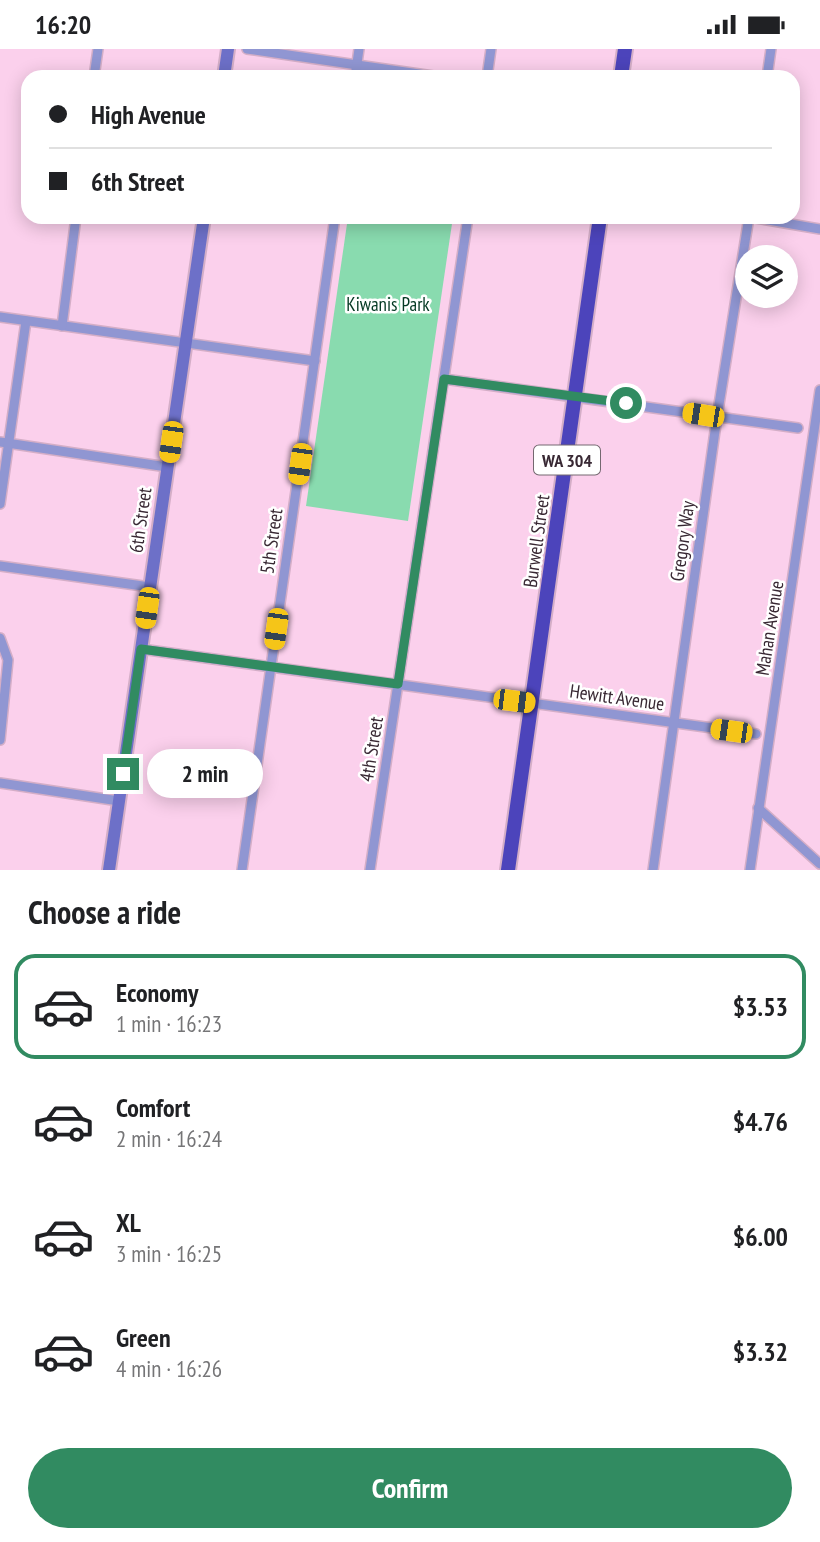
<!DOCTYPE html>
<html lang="en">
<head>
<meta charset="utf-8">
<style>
	:root { --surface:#fff; --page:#f6f6f6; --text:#202124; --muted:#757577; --line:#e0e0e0; --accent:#318b61 }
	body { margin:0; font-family:"PT Sans Narrow",sans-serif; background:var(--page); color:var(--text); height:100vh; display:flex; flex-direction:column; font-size:26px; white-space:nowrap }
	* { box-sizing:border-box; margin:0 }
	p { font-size:23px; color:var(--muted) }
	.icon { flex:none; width:38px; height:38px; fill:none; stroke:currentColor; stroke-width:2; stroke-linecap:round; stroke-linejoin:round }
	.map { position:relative; height:821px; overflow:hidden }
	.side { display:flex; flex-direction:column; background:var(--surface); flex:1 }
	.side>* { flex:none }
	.banner { position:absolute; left:21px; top:21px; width:779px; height:154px; border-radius:21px; box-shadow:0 4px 18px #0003; display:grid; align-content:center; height:154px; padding:0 28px; background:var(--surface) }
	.controls { position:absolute; left:735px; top:196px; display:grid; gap:14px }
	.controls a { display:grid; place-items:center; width:63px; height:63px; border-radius:50%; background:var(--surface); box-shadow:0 4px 18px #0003; font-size:35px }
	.end { position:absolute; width:32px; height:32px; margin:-16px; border:9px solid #318b61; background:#fff; box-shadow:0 0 0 4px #fff }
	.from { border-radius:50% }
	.bubble { position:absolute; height:49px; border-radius:24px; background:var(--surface); box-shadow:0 4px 18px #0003; font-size:23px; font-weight:800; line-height:49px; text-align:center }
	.car { position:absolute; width:21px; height:42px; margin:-21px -10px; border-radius:9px; box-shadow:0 0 5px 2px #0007; background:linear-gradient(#f5c518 24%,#345 0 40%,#f5c518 0 76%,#345 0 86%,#f5c518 0) }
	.banner b { display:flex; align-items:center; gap:24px; height:66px; font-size:26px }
	.banner b+b { border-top:2px solid var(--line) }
	.banner i { width:18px; height:18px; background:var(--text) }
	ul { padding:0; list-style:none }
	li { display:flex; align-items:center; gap:21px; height:105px; margin:0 14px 10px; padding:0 14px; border:4px solid transparent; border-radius:21px }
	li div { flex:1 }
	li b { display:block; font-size:26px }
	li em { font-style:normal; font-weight:800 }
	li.selected { border-color:var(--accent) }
	li>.icon { width:63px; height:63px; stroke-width:1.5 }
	h2 { padding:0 28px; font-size:32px; line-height:84px }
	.action { display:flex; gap:14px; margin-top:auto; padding:14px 28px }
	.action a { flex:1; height:80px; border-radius:42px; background:var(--accent); color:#fff; font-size:28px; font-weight:800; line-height:80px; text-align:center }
	.status { display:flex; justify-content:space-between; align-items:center; height:49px; padding:0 35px; background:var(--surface); direction:ltr }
	.status svg { height:19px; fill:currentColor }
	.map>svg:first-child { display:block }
	.green { fill:#89dbaf }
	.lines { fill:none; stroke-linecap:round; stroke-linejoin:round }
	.minor-casing { stroke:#d4aec7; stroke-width:12 }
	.secondary-casing { stroke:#d4aec7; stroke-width:16 }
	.trunk-casing { stroke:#d4aec7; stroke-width:18 }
	.minor { stroke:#9096d2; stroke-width:9 }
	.secondary { stroke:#6d70c8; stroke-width:12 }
	.trunk { stroke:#4c44bb; stroke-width:14 }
	.route { stroke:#318b61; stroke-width:9 }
	.labels { text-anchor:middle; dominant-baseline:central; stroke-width:5; stroke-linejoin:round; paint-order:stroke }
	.shield { fill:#fff; stroke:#746870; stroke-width:2 }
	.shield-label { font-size:18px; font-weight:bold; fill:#382833 }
	.park-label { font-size:19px; fill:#043923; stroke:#fff }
	.street-label { font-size:19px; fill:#382833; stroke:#fff }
</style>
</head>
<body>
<div class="status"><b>16:20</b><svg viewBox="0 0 49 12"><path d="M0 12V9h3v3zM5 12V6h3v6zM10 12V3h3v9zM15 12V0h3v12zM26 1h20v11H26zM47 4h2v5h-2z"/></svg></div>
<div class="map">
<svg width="820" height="821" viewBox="0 0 820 821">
	<rect width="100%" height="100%" fill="#fbd0ec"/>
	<path class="green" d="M348,168h105l-45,304 -102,-15z"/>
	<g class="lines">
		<defs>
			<g id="minor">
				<path d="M247,0l193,28"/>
				<path d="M94,28l4,-28"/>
				<path d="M355,28l4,-28"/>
				<path d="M487,28l4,-28"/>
				<path d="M767,28l4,-28"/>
				<path d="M750,168l70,12"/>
				<path d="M0,268l315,44"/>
				<path d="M62,277l14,-109"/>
				<path d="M444,330l354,49"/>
				<path d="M0,393l167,25"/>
				<path d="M0,455l26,-183"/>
				<path d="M0,517l150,21"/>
				<path d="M0,589l8,22 -8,80"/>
				<path d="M141,600l615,85"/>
				<path d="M0,734l119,18"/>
				<path d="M758,759l62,56"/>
				<path d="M242,821l93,-653"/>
				<path d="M370,821l98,-653"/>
				<path d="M653,821l64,-453 32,-200"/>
				<path d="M750,821l70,-480"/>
			</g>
			<g id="secondary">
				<path d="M224,28l4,-28"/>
				<path d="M109,821l95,-653"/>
			</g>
			<g id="trunk">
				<path d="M621,28l4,-28"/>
				<path d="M508,821l92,-653"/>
			</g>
		</defs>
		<use href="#minor" class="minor-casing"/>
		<use href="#secondary" class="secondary-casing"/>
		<use href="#trunk" class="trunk-casing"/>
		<use href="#minor" class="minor"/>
		<use href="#secondary" class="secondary"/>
		<use href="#trunk" class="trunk"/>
	</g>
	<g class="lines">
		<path class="route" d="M123,725l18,-125 257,35 46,-305 182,24"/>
	</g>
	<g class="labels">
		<rect class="shield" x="534" y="396.5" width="66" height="29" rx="5"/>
		<g class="shield-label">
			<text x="567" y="411">WA 304</text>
		</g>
		<g class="park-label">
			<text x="388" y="255">Kiwanis Park</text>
		</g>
		<g class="street-label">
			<text transform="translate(140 471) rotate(-82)">6th Street</text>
			<text transform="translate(271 492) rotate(-82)">5th Street</text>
			<text transform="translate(536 492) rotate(-82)">Burwell Street</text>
			<text transform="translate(682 492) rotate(-82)">Gregory Way</text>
			<text transform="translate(769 579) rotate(-81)">Mahan Avenue</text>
			<text transform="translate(617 648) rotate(8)">Hewitt Avenue</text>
			<text transform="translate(371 700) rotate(-81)">4th Street</text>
		</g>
	</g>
</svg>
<div class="controls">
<a><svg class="icon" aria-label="layers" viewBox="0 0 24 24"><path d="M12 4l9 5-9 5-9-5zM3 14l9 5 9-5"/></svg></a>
</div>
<i class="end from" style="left:626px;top:354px"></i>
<i class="end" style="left:123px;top:725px"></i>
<div class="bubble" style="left:147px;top:700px;width:116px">2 min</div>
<i class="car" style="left:703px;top:366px;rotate:279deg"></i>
<i class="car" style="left:171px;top:393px;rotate:188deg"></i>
<i class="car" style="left:300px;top:415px;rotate:188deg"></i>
<i class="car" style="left:147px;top:559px;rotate:188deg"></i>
<i class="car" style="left:276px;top:580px;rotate:188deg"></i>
<i class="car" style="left:514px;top:652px;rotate:97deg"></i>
<i class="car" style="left:731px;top:682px;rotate:278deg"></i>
<div class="banner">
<b><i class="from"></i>High Avenue</b>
<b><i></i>6th Street</b>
</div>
</div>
<section class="side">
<h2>Choose a ride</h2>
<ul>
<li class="selected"><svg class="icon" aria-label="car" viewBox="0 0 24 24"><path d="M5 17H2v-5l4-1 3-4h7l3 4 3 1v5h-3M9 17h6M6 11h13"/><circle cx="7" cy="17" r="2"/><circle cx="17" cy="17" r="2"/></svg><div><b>Economy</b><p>1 min · 16:23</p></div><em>$3.53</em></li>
<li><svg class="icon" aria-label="car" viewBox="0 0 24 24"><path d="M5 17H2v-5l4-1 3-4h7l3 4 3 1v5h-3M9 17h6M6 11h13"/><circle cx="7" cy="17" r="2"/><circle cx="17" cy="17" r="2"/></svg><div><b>Comfort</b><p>2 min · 16:24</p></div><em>$4.76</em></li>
<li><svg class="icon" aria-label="car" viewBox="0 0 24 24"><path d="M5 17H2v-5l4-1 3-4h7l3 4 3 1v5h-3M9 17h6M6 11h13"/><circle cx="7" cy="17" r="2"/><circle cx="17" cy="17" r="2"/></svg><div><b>XL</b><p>3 min · 16:25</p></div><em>$6.00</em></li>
<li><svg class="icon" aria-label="car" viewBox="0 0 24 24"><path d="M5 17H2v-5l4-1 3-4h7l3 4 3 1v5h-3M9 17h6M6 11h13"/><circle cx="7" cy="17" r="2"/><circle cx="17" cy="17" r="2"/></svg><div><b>Green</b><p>4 min · 16:26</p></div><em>$3.32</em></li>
</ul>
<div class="action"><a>Confirm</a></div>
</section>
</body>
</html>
